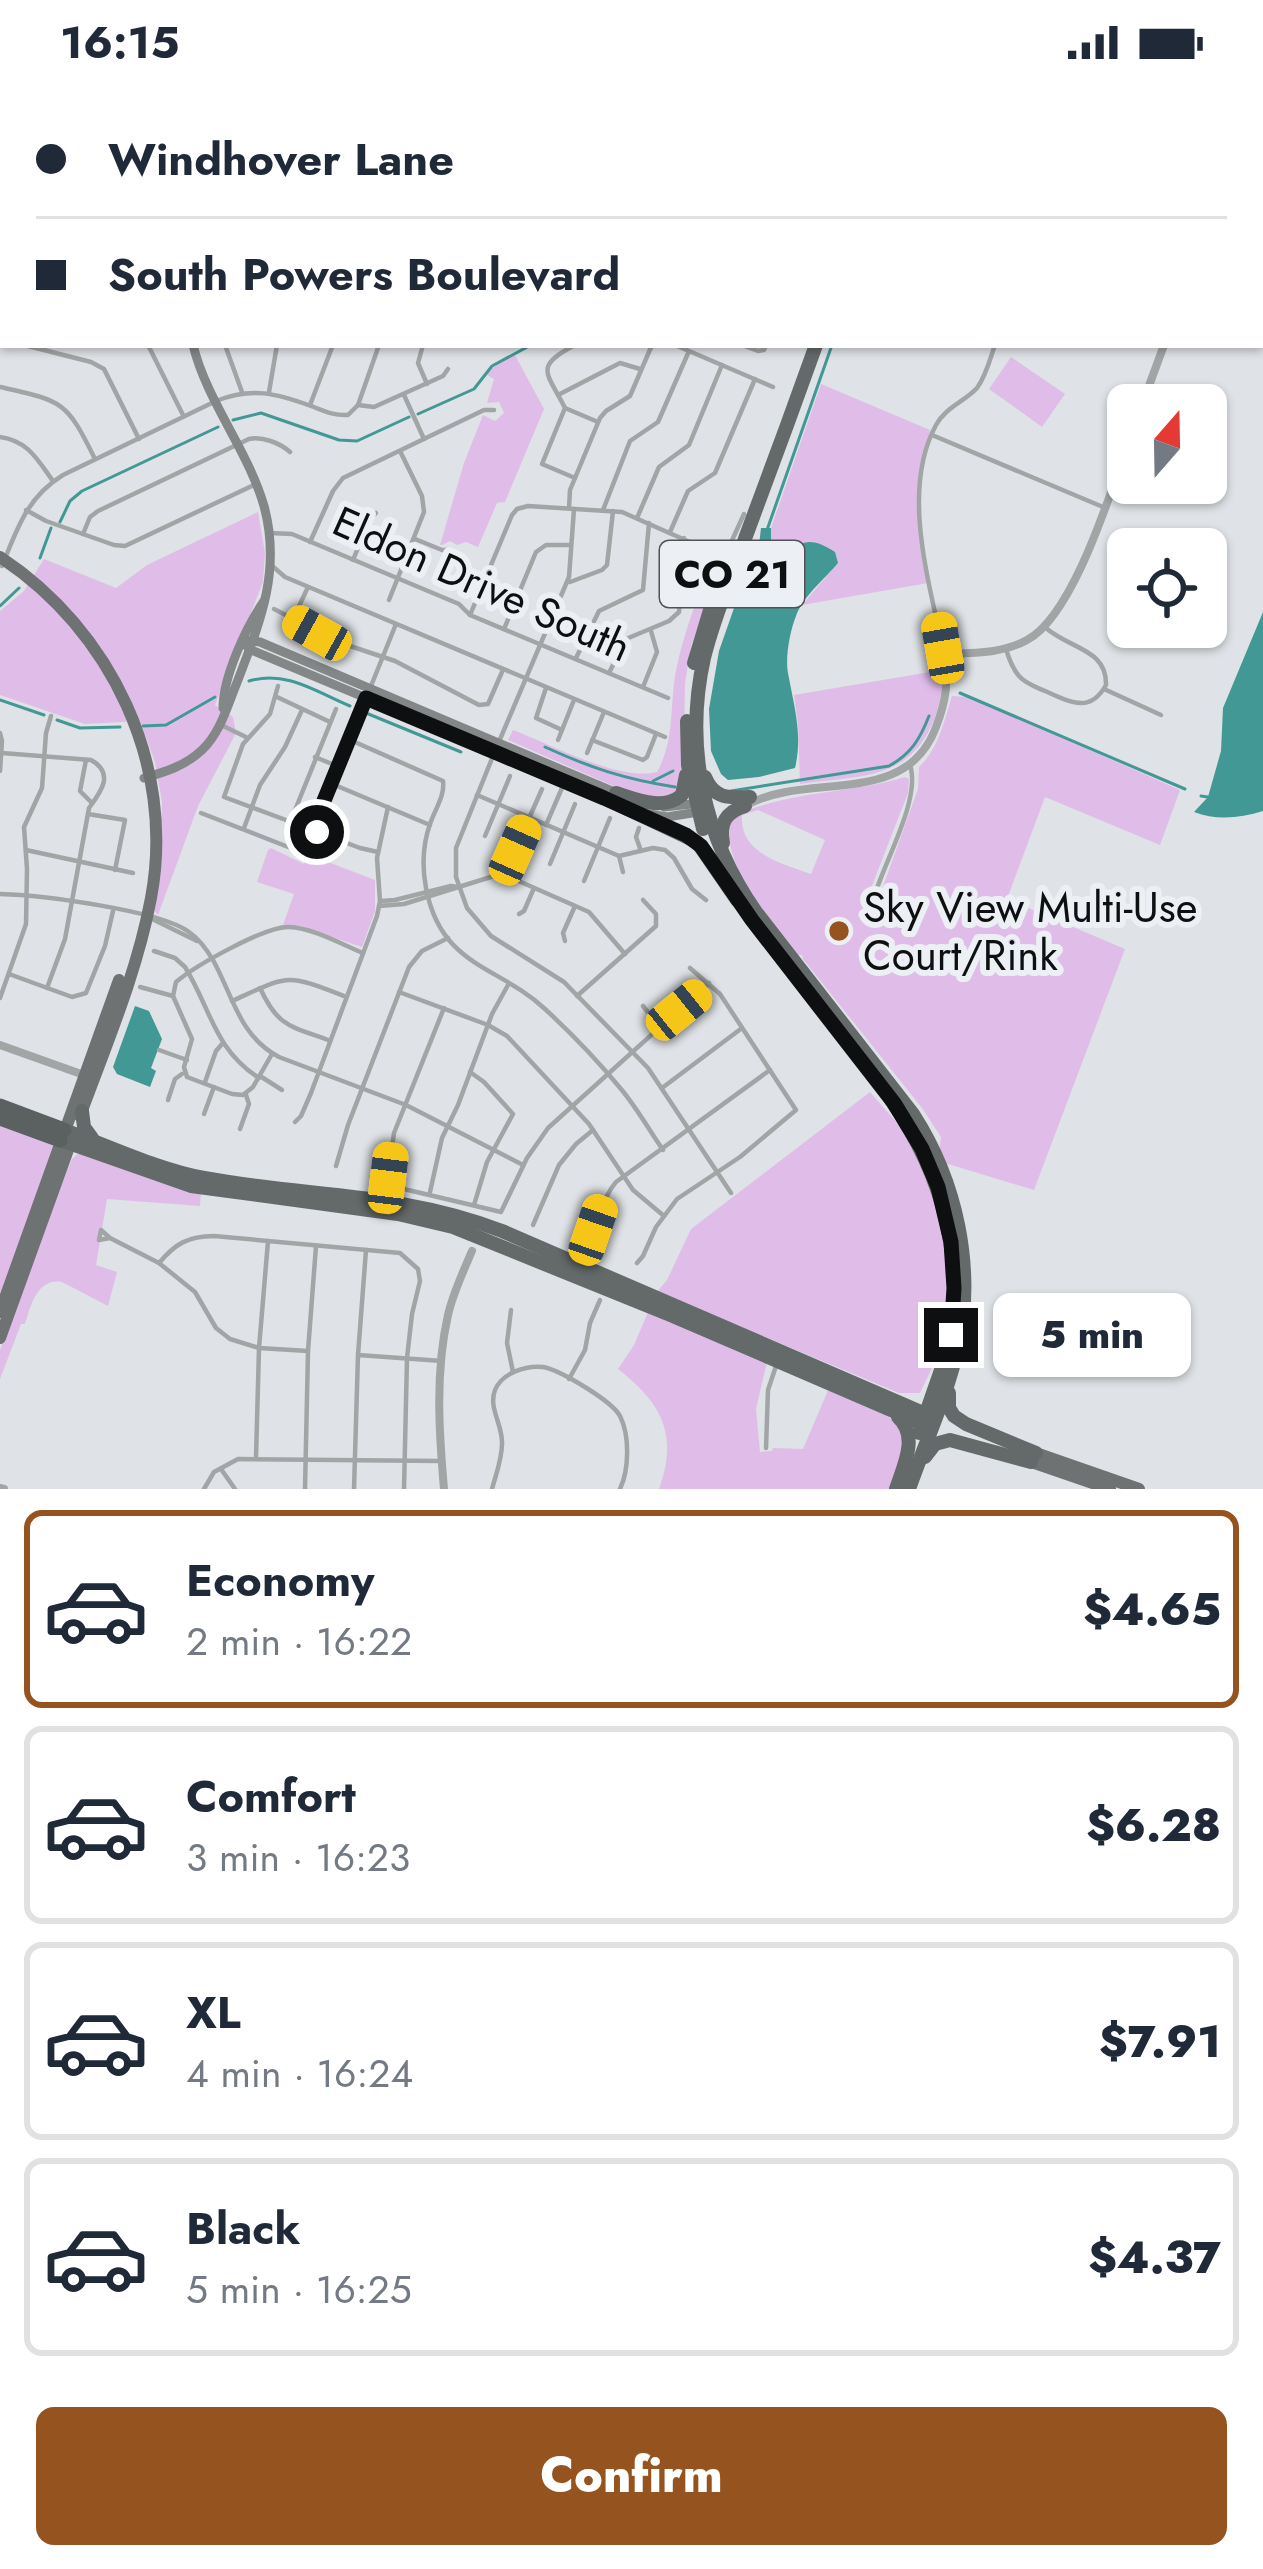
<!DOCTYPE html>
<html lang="en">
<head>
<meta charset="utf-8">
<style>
	:root { --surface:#fff; --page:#f6f6f7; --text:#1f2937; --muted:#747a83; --line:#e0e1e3; --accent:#955320 }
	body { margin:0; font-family:Jost,sans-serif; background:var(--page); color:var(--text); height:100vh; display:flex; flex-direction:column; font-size:45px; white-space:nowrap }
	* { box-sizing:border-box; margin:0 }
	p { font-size:39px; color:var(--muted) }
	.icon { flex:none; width:66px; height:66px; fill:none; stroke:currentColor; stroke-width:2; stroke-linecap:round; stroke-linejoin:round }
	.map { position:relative; height:1405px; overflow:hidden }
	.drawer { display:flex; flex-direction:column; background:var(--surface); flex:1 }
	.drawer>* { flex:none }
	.top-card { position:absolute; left:0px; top:0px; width:1263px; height:264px; box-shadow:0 3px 9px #0004; display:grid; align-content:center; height:264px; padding:0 36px; background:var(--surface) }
	.needle { width:78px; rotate:20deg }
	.tools { position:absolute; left:1107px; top:300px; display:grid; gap:24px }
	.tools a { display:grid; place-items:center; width:120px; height:120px; border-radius:18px; background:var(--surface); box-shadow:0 3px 9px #0004; font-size:60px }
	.end { position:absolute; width:54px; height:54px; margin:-27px; border:15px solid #0e0f10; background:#fff; box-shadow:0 0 0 6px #fff }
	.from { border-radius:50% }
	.bubble { position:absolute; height:84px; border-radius:18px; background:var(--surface); box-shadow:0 3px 9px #0004; font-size:39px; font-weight:800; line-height:84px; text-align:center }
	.car { position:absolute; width:36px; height:72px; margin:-36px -18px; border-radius:15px; box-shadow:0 0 9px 3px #0007; background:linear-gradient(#f5c518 24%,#345 0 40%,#f5c518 0 76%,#345 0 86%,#f5c518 0) }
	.top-card b { display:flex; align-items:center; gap:42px; height:114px; font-size:45px }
	.top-card b+b { border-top:3px solid var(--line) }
	.top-card i { width:30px; height:30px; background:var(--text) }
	ul { padding:21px 0 0; list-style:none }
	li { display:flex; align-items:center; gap:36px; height:198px; margin:0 24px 18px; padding:0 12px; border:6px solid var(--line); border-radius:18px }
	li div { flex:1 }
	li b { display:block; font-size:45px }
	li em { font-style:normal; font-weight:800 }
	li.selected { border-color:var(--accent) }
	li>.icon { width:108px; height:108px; stroke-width:1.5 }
	.cta { display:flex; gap:24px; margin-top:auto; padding:24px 36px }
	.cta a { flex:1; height:138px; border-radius:18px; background:var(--accent); color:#fff; font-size:48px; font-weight:800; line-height:138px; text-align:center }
	.status { display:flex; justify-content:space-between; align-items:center; height:84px; padding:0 60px; background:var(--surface); direction:ltr }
	.status svg { height:33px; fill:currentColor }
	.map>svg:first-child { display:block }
	.green { fill:#e0bde9; fill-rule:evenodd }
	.water { fill:#429895 }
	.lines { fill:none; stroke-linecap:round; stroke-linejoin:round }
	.stream { stroke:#429895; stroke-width:3 }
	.minor { stroke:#a2a5a6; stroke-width:4.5 }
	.tertiary { stroke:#a2a5a6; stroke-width:8 }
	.secondary { stroke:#848788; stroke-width:9 }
	.primary { stroke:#6e7273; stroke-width:12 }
	.trunk { stroke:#64696a; stroke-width:14 }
	.motorway { stroke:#5b6061; stroke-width:15 }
	.route { stroke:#0e0f10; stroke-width:15 }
	.poi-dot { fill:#955320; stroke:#eceff3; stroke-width:4.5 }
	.labels { text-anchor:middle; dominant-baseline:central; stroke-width:12; stroke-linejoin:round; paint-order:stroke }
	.shield { fill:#eceff3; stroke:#515254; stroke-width:3 }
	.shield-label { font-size:39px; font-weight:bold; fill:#0e0f10 }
	.street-label { font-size:42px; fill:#0e0f10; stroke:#eceff3 }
	.poi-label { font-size:42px; fill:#0e0f10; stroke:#eceff3; text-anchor:start }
</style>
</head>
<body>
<div class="status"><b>16:15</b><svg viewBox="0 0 49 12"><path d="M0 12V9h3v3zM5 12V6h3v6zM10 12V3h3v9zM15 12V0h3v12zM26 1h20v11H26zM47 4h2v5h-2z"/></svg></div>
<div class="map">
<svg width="1263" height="1405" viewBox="0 0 1263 1405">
	<rect width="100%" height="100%" fill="#dfe2e6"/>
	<g class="green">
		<path d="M515,271l29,54 -39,93 -8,1 -19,44 -12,-5 -9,3 -7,-4 -8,4h-2l24,-82 19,-48 12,6 9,-8 -5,-11 -12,1 7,-24 -7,-4c6,-11 18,-15 28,-20z"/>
		<path d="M1011,273l54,37 -23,33 -53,-38z"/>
		<path d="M821,300l109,46 -8,34 -4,43 10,76 -126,22 36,-42 -42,-18 -21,19 -4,-6v-30z"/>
		<path d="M258,428l7,41 -2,29 -48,123 18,12 3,16 -38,73 -40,109 -5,-6 8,-56 1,-51 -7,-40 -15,-41 -55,3 -85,-29v-84l24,-20 20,-32 72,29 31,-23z"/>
		<path d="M700,507l9,5 -18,50 -6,37 -2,104 -13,13 -45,-9 -117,-51 5,-10c37,14 107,52 144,42 17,-30 13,-62 18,-96 5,-29 15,-57 25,-85z"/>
		<path d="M942,586c1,18 -1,30 -7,47 -24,65 -76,58 -135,67l-2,-60 -4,-29z"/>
		<path d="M952,612l17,1 211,93 -20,55 -115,-48 -38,102 118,50 -91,241 -96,-29 3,-24 -19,-29 -119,-149 -1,-4h-4c-32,-41 -70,-80 -71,-135 55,-30 119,-25 178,-43l4,2 -1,14 -42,108 10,5 42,-117 1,-22c20,-19 25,-46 33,-71zM758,726l67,30 -14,34c-29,-11 -72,-20 -69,-59z"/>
		<path d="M271,764l33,16 -1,-5 4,-5 68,26v31l-13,36 -63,-21 -16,-1 11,-31 -37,-12 11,-32z"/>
		<path d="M870,1008l40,46 32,81 7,79 -9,53 -20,42h-21l-242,-101 10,-12 24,-51z"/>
		<path d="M0,1038l49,19 6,6 -55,151z"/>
		<path d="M81,1067l120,41 -1,14 -93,-7 -11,66 21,7 -9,34 -46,-24c-25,-4 -31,23 -37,42h-4l-21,55v-29l64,-172 8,-19z"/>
		<path d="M649,1226l118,52 -11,47 4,43 12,-1 1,-3 30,1 26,-61 57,27 16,11 3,17 -13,46h-233c20,-56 2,-86 -41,-120l16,-24z"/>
	</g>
	<g class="water">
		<path d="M761,444h10v29l4,6c24,-19 30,-30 60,-11l3,11c-13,16 -35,33 -42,53 -6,15 -11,41 -8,57 6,33 15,62 7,95l-36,9 -31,3 -7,-6 -10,-23 -2,-42 10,-58 29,-83 10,-14z"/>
		<path d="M1263,528v199c-23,7 -46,10 -69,1l14,-15 13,-46 2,-43z"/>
		<path d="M135,922l14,5 13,28 -11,29 5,3 -6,16 -33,-13 -4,-7z"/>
	</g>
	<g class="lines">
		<g class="stream">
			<path d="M235,3l1,-3"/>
			<path d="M926,3l1,-3"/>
			<path d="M0,136h3"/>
			<path d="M418,330l56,-25 18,-23 39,-21"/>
			<path d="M233,336l28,-7 78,27 18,1 52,-24"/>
			<path d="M60,438l10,-21 12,-10 136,-64"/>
			<path d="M767,446l65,-185"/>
			<path d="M40,474l11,-30"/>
			<path d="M0,522l19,-18"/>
			<path d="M249,597c38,-11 67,11 101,25"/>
			<path d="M960,609l225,96"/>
			<path d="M0,616l44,15"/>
			<path d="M366,629l95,39"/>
			<path d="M57,636l23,8 40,-1"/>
			<path d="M143,642l23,-1 49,-28"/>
			<path d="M545,663c46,21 79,32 130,40"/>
			<path d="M653,697l20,-10"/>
			<path d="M731,707l158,-25c22,-12 31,-27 40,-50"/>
			<path d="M1201,712l7,1"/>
		</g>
		<g class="minor">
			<path d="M24,0v3"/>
			<path d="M72,0v3"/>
			<path d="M119,0v3"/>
			<path d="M165,0v3"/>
			<path d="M209,0v3"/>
			<path d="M504,0v3"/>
			<path d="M1140,0l8,3"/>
			<path d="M776,3l2,-3"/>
			<path d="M0,63h3"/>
			<path d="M0,110h3"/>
			<path d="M0,224l3,-2"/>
			<path d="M0,234l3,4"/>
			<path d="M24,261l67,17 13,7 35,70"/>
			<path d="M148,261l35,70"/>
			<path d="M225,261l17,47"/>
			<path d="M423,261l-5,18 9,21"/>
			<path d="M575,261c-42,22 -28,27 -10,63l-23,56 33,14"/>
			<path d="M675,261l98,42"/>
			<path d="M742,261l16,6 6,-1 2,-5"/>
			<path d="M0,303c62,14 66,13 94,70"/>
			<path d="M269,308l8,-47"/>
			<path d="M404,311l20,44"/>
			<path d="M558,311l62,-32 20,6"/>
			<path d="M310,321l23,-60"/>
			<path d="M358,321l16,2 69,-31 5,-7"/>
			<path d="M565,324l33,14"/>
			<path d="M932,351l171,72"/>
			<path d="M0,353c28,4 37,22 53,44"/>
			<path d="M569,424l1,-18 30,-72 6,-7 24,-15 22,-51"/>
			<path d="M26,426l20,11 68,24 11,1 131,-62"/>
			<path d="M603,426l27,-69 28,-19 31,-71"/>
			<path d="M637,434l22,-51 30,-22 33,-80"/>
			<path d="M670,448l18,-41 27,-18 40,-94"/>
			<path d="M269,449l23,1 167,70 11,11 198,83"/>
			<path d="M83,450l7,-17 8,-6 151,-72c13,-3 31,4 41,13"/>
			<path d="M415,455l27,11h7"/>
			<path d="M310,458l23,-51 10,-13 141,-68h10"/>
			<path d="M719,468l10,-5 15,-33"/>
			<path d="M353,476l17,-41 6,-6"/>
			<path d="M270,480l15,13 380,160"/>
			<path d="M2,482c15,-37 25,-69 61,-91l153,-74c35,-14 60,-8 95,5 13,5 23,10 37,9l10,-10 21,-60"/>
			<path d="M570,498l32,-12 5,-5 6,-54"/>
			<path d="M389,516l35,-88 -2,-16 -22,-45"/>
			<path d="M274,525l64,33 57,19 84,44 9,-1 14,-32"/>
			<path d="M470,531l42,-100 5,-6 11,-3 94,6 97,43 4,9 -6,21"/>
			<path d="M293,535l15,-32"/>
			<path d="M504,545l32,-77 10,-7h24"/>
			<path d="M1006,565c3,10 6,19 13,27 7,8 17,11 26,15 25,11 45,23 61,-6 1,-36 -36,-36 -60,-57"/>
			<path d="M944,570c-14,-70 -44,-163 -8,-229 10,-18 28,-23 41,-37 9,-12 13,-29 18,-43"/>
			<path d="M576,574l23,-47 44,-21 6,-67"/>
			<path d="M609,589l17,-34 43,-18 10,-9 5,-74"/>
			<path d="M278,602l-8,28 -27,30 -19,53 78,29"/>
			<path d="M371,602l25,-62"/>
			<path d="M643,603l14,-35 -6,-21"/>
			<path d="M546,604l-10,30 26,12"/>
			<path d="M1104,605l57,26"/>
			<path d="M277,613l53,25"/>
			<path d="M219,640l27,13"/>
			<path d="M0,649l2,8 -2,30"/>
			<path d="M348,655l95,42c2,15 -8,28 -13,43 -7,20 -8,43 -4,64 15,79 72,77 119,121 26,24 53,52 76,80 16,19 28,41 42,61"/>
			<path d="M558,656l16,-40"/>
			<path d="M592,656l51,20 4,-3 9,-23"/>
			<path d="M498,660l71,-167 5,-68"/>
			<path d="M495,667l-39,97v29l11,31 24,28 73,46 84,86 83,125"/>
			<path d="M2,669l89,7c24,13 10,32 -2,48l-24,131 -18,49"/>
			<path d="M587,669l17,-41"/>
			<path d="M315,673l22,9"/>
			<path d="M86,676l-6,31 12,12"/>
			<path d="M330,699l100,42"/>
			<path d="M477,711l142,61 34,-8 12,2 9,8 18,31 14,11"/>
			<path d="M201,729l100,39 5,-5 60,-149"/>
			<path d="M88,730l37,6 -10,50"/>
			<path d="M291,736l45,-111"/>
			<path d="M546,741l19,-44"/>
			<path d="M244,744l16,-43 25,-38 17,-37"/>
			<path d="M639,744l-3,9 5,14"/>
			<path d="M315,747l45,17 18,4"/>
			<path d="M485,752l25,-60"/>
			<path d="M26,766l107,23"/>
			<path d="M515,766l27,-61"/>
			<path d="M619,772l4,16"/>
			<path d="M550,780l25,-60"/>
			<path d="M584,797l26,-63"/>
			<path d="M0,810c39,1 160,16 189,38 9,6 18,18 24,28 20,36 26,76 66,97l127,48 117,60"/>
			<path d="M382,817l13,-1 56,-14 7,1"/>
			<path d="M379,822l25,-2 90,-28 20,3 75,33 36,42"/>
			<path d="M871,823c9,-39 51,-106 39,-142"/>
			<path d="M519,830l5,-3 10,-23"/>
			<path d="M148,833l49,24"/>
			<path d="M565,857l-2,-8 12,-27"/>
			<path d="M154,867l21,7 10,9c26,42 29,82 74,111"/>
			<path d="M9,890l63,23 14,-4 19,-47 8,-35"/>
			<path d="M140,903l33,9"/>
			<path d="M260,904c18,39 30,38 68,52"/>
			<path d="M399,908l89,33 19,11 82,88 44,66 31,26"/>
			<path d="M577,912l79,-70v-12l-13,-14"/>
			<path d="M0,914l26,-74 1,-55 -3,-42 18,-39 4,-55 5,-17"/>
			<path d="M232,917c58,-26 52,-28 112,-5"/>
			<path d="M643,922l15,19"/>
			<path d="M444,924l-50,125 -7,52 114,27 26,-54 21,-30 161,-145"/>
			<path d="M159,966l28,10"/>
			<path d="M272,970l-19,33 -10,8 -11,-1 -45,-17 -3,-10 8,-28 -19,-43 3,-14c19,-16 89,-56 113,-55 24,1 52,17 74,26"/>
			<path d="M470,988l14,10 29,32 -26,48 -13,43"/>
			<path d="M260,992l22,14"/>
			<path d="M205,998l11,-31 6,-7"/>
			<path d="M662,1004l80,-60"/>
			<path d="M168,1016l7,-21 7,-5"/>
			<path d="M204,1030l10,-27"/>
			<path d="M295,1038l6,-6 10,-23 66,-177 3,-15 -3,-43 11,-51"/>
			<path d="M240,1045l9,-25 -3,-9"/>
			<path d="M336,1082l12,-41 61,-158 13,-16 26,-13"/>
			<path d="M430,1108l12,-54 16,-33 34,-91 16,-29"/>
			<path d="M533,1141l26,-60 17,-21 17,-14"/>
			<path d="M110,1154l-11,2 2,-10 9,8 49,25 36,29 21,36 14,11 29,9 49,3"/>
			<path d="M584,1160c16,-17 16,-44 32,-62l154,-112"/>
			<path d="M159,1179c16,-19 29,-27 55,-27l186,17 18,16 2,12 -8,33 -5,44 -3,131"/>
			<path d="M637,1179l6,-7 13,-29 21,-28 63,-42 56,-47 -76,-116 -30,-26"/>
			<path d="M511,1226l-4,33 6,29"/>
			<path d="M358,1271l84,6"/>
			<path d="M569,1295l16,-29 5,-27 10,-23"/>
			<path d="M766,1364l2,-58 9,-27"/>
			<path d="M256,1373l3,-109 9,-107"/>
			<path d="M221,1385l14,20"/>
			<path d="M204,1405l10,-17 24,-13 203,2"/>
			<path d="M305,1405l3,-138 8,-105"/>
			<path d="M354,1405l4,-134 8,-105"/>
			<path d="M492,1405c4,-15 10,-30 10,-45 1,-19 -14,-36 -7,-54 7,-17 31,-25 48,-23 17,3 69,34 77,49 10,20 9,54 0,73"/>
		</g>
		<g class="tertiary">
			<path d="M1259,2l2,-2"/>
			<path d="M677,3l1,-3"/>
			<path d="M0,165l3,-2"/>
			<path d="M1142,321l22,-60"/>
			<path d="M747,721c61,-34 159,4 189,-78 10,-26 13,-45 8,-73 27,-1 58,0 83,-14 46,-24 83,-146 101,-196"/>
			<path d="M0,961l84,30"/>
			<path d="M0,1404l4,1"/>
			<path d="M444,1405c-5,-57 -9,-117 4,-174 5,-22 15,-43 24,-64"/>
		</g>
		<g class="secondary">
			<path d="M328,0l161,3"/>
			<path d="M570,0l15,3"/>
			<path d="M243,3l1,-3"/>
			<path d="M243,556l17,2 359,152"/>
			<path d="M246,561l3,4 356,149"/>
			<path d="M223,624c0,-31 23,-81 41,-107"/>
			<path d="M144,694c21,-6 41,-12 58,-28 18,-17 25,-43 34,-65 23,-60 46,-113 28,-179 -16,-56 -57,-104 -71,-161"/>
			<path d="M664,723l37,-4"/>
			<path d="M649,730l18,3 31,-5"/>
		</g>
		<g class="primary">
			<path d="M0,473c111,73 176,208 151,341 -14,75 -45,147 -71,218"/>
			<path d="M0,1228l119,-332"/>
			<path d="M0,1254l73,-202"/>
			<path d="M1027,1366l112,39"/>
			<path d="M1023,1375l87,30"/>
		</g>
		<g class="trunk">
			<path d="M901,3l1,-3"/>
			<path d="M912,3l1,-3"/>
			<path d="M816,261c-23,64 -46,127 -70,191 -14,40 -32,80 -42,122 -20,89 0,180 52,254l157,202c44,68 62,154 45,233 -11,49 -33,96 -49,142"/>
			<path d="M694,579l23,-76"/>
			<path d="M687,637l1,44 15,64"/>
			<path d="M705,693c9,22 24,21 45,20"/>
			<path d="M616,709c22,7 47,18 66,2l4,-20"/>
			<path d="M604,714l93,44 40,58"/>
			<path d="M723,759c-4,-20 3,-31 22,-37"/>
			<path d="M794,890c81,105 164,184 160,327"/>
			<path d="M82,1027l2,16 8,11"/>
			<path d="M64,1046c46,16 92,39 140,48 103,19 198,14 298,53l428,185"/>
			<path d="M60,1056l131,46 207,28 55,13 220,89 253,109"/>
			<path d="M949,1309v15l5,8 12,8 70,29"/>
			<path d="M919,1349l30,-86"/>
			<path d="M925,1373l10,-13 15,-4 81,22"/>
			<path d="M896,1405c8,-24 23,-53 2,-72"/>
		</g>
		<g class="motorway">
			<path d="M0,1022l64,24"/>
			<path d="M0,1034l60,22"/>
		</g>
	</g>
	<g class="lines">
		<path class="route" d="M317,748l-5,-2 54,-132 238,100 82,37 15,11 51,74 142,183 28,46 16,38 13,55 3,46 -3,47"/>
	</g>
	<circle class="poi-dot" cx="839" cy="847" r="12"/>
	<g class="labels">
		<rect class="shield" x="660" y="457" width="144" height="66" rx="9"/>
		<g class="shield-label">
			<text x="732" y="490">CO 21</text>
		</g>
		<g class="street-label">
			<text transform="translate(482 500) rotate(24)">Eldon Drive South</text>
		</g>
		<g class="poi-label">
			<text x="863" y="823">Sky View Multi-Use<tspan x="863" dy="48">Court/Rink</tspan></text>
		</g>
	</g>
</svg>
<div class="tools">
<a><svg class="needle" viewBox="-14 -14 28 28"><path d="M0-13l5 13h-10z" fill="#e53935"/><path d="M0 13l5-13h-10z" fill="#747a83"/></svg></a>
<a><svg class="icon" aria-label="locate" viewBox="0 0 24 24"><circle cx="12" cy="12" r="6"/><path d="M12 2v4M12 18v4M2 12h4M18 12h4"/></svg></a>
</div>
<i class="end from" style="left:317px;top:748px"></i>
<i class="end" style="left:951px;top:1251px"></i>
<div class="bubble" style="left:993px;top:1209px;width:198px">5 min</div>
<i class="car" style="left:317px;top:549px;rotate:299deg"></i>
<i class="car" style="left:943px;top:564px;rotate:350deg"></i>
<i class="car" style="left:515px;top:766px;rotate:24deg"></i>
<i class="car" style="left:679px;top:926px;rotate:51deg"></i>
<i class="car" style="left:388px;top:1094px;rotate:7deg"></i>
<i class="car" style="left:593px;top:1146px;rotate:19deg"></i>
<div class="top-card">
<b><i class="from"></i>Windhover Lane</b>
<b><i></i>South Powers Boulevard</b>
</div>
</div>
<section class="drawer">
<ul>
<li class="selected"><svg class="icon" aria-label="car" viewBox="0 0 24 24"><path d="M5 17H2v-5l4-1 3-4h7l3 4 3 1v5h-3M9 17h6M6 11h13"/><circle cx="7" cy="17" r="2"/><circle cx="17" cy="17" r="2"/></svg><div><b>Economy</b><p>2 min · 16:22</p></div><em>$4.65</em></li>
<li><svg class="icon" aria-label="car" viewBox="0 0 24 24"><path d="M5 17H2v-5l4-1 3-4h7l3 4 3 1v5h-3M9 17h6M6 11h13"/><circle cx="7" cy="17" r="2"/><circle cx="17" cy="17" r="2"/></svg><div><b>Comfort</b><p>3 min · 16:23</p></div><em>$6.28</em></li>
<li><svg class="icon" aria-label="car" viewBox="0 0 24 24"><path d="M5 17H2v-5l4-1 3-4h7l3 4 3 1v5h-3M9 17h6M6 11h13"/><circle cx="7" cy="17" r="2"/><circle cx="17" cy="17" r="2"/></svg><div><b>XL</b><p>4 min · 16:24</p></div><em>$7.91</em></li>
<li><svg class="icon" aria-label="car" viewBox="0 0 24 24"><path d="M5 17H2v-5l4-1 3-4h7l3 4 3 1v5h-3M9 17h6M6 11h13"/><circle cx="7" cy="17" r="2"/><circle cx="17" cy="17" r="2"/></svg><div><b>Black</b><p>5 min · 16:25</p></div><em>$4.37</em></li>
</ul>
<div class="cta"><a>Confirm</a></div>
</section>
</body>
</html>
